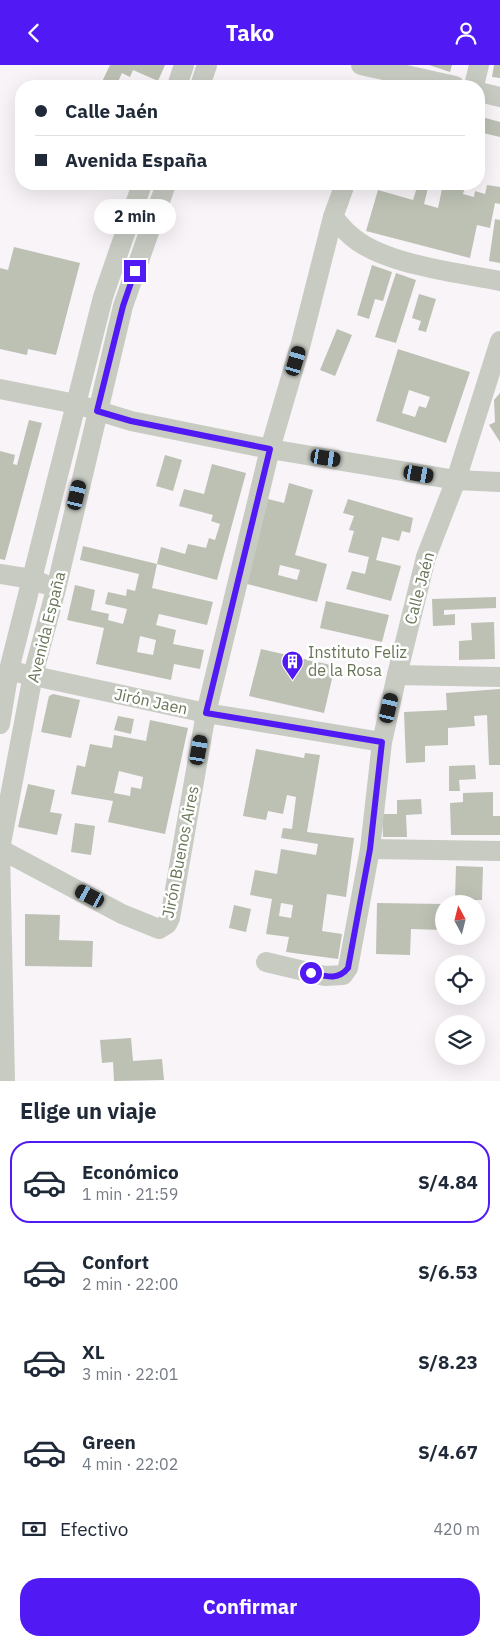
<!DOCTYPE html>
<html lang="es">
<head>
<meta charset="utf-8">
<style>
	:root { --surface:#fff; --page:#f6f6f7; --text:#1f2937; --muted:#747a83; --line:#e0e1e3; --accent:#5119f3 }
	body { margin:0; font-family:"IBM Plex Sans",sans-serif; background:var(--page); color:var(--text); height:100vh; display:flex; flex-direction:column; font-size:19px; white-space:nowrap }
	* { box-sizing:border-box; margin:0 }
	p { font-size:16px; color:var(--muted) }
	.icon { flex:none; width:28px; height:28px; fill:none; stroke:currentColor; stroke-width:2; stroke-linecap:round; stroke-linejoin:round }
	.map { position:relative; height:1016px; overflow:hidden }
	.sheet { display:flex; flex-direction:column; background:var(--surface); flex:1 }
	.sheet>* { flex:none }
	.banner { position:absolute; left:15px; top:15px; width:470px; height:110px; border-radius:20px; box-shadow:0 5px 20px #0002; display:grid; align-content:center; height:110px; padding:0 20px; background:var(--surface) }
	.needle { width:32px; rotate:353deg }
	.fabs { position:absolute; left:435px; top:830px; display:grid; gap:10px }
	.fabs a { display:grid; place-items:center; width:50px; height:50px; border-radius:50%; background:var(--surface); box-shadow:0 5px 20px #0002; font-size:25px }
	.end { position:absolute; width:22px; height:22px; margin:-11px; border:6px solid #5119f3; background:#fff; box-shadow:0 0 0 2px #fff }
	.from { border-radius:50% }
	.bubble { position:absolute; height:35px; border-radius:18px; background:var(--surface); box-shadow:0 5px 20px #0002; font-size:16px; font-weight:700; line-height:35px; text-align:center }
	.car { position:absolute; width:15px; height:30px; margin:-15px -8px; border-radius:6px; box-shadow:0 0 4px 1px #0007; background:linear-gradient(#222 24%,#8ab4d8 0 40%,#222 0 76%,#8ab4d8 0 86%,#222 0) }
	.banner b { display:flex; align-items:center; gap:18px; height:48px; font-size:19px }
	.banner b+b { border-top:1px solid var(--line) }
	.banner i { width:12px; height:12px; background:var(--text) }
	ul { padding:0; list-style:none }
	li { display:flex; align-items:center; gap:15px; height:82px; margin:0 10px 8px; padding:0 10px; border:2px solid transparent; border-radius:20px }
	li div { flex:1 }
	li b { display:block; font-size:19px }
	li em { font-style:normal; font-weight:700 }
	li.selected { border-color:var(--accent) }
	li>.icon { width:45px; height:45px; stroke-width:1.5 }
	h2 { padding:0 20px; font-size:22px; line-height:60px }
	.pay { display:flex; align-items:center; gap:12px; height:55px; padding:0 20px; font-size:19px }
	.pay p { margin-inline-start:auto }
	.cta { display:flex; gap:10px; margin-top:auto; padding:10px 20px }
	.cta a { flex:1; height:58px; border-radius:20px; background:var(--accent); color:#fff; font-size:20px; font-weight:700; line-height:58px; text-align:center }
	header { display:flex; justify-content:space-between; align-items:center; height:65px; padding:0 20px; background:var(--accent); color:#fff; font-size:22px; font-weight:700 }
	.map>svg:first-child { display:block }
	.building { fill:#bcc1b4; fill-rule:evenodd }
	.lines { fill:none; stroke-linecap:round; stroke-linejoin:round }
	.minor { stroke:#c7cbc2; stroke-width:20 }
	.route { stroke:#5119f3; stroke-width:6 }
	.labels { text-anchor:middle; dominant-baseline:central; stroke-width:5; stroke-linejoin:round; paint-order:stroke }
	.street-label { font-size:16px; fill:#687658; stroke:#fff }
	.poi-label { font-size:16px; fill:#687658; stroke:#fff; text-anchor:start }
</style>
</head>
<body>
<header><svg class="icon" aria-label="back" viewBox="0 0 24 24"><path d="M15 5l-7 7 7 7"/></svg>Tako<svg class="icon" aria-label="person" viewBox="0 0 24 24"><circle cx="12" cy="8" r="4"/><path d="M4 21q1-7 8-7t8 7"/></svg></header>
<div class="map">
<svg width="500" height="1016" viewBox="0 0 500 1016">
	<rect width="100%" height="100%" fill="#f8f4f8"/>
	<g class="building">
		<path d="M110,0h55l-7,16 -25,-11 -3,7 -8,-4 -6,13h-16z"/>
		<path d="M429,0h23l-2,7z"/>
		<path d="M494,0h6v13l-8,-1z"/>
		<path d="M479,43l5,1 -2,8 18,5v15l-21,-5z"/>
		<path d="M418,119h11l-5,20 14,4 5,-24h23l-3,10 11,3 1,-6 10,3 2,-9 13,2v17l-5,-1 -5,25 -13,-3 -7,33 -104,-27 12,-41 35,10z"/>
		<path d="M495,154l5,1v43l-11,-2z"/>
		<path d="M14,182l66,16 -24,92 -28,-6 -1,6 -27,-6v-81l8,2z"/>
		<path d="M372,200l20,7 -9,29 -8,-2 -6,20 -12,-4z"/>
		<path d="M396,208l20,7 -20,63 -21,-6z"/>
		<path d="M419,229l17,5 -10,33 -8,-2 3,-9 -9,-3z"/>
		<path d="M337,264l15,6 -17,41 -15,-6z"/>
		<path d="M398,284l72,23 -24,71 -70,-22zM409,325l21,7 -4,11 -7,-2 -4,11 -13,-4z"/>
		<path d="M500,328v49l-11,-17 6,-3 -1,-22z"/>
		<path d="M29,355l13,3 -37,137 -5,-1v-108l15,4 -2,9 4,1z"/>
		<path d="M165,390l17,5 -9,31 -17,-5z"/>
		<path d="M212,399l34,9 -29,107 -60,-16 4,-17 24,7 3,-10 18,4 3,-10 6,2 5,-16 -9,-3 2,-6 -34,-9 5,-17 20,5z"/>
		<path d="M289,418l24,7 -18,65 32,9 -10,38 -70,-18 21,-85 16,4zM280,500l20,5 -3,10 -19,-5z"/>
		<path d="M348,434l65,19 -3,15 -8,-2 -3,10 -17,-4 -6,23 25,6 -10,35 -45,-12 6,-18 13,3 4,-17 -21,-5 6,-21 -5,-1 5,-14 -11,-3z"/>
		<path d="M83,481l74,18 -5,24 61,14 -6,23 -48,-11 -3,11 20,5 -3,14 31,6 -4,19 -26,-5 -3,16 -75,-16 8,-36 -37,-8 8,-35 20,5 -4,20 18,4 -1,6 15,4 4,-15 -22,-5 3,-12 18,4 1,-7 8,2 4,-17 -59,-14zM140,571l16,4 -3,15 -16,-3z"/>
		<path d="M496,532v11l-52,2v5l11,-1v11l-22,1 -1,-27z"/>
		<path d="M326,536l63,14 -7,27 -62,-14z"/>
		<path d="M494,557l1,37 -36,1v-19l13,-1 -1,-17z"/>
		<path d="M261,584l74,17 -11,47 -75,-17z"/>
		<path d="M500,624v76h-11l-2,-50 -13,1 1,10 -27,2v17l-23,1v16l-19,1 -2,-51 43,-2 -1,-17z"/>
		<path d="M53,629l27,6 -9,38 -30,-6 8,-36z"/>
		<path d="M118,651l16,3 -3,15 -17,-4z"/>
		<path d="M150,655l38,8 -23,106 -57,-12 5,-21 -42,-7 6,-29 8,2 5,-23 22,4 2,-13 32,6zM119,706l24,6 -2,12 -10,-2 -1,9 -16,-3z"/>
		<path d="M256,684l48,9 1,-5 15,2 -13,77 47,6 -8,59 -19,-3 -5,37 20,3 -4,25 -52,-7 3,-15 -23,-3 6,-35 -22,-4 5,-25 22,4 4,-25 35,6 2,-11 -37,-6 2,-10 9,1 4,-32 -9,-2 -4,19 -15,-3 -2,9 -23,-4zM281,838l12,2 -2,13 -12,-2z"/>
		<path d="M475,700l1,14 -17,1 1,11h-11v-25z"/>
		<path d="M28,719l27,6 -5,22 12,2 -5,21 -39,-8z"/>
		<path d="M493,727v24h7v19h-49l-1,-32 13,-1v-9z"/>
		<path d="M421,734l1,15 -16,1 1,22h-24l-1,-23h15v-14z"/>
		<path d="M75,758l20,3 -4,29 -20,-3z"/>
		<path d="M456,801l27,1 -1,33h-27z"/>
		<path d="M377,838l66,1 -1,26 -31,-1 -1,26 -34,-1z"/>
		<path d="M234,840l17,4 -5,23 -17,-4z"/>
		<path d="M25,849l35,1 -1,25 34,1 -1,26 -67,-1z"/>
		<path d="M131,973l2,23 29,-2 2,21 -50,1 -1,-19 -11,1 -2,-23z"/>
	</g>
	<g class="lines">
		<g class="minor">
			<path d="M361,0l94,21"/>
			<path d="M177,21l7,-21"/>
			<path d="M200,21l7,-21"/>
			<path d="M474,21l5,-21"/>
			<path d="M479,27l21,5"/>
			<path d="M333,152c5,5 10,12 16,17 32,31 108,38 151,47"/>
			<path d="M0,324l76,15 55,17 139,28 186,31 44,2"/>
			<path d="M0,509l32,5 12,5"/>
			<path d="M20,608l186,40 176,29"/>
			<path d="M397,610l103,2"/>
			<path d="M0,659l9,-54 94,-373 39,-113"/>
			<path d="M0,784l122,65 37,15 8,-5 3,-6 36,-205 64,-264 31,-106 32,-126 12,-33"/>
			<path d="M370,784l130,2"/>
			<path d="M266,897l59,14 18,-1 5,-7 22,-119 12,-107 15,-67 29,-118 30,-77 44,-139"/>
			<path d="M5,1016l-5,-232 33,-174 23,-86 67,-283 43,-122"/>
		</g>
	</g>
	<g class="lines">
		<path class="route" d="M135,206l-12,35 -26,105 34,10 139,28 -64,264 176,29 -12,107 -22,119c-10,13 -23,8 -37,5"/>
	</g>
	<defs>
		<symbol id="building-pin" viewBox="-11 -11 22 30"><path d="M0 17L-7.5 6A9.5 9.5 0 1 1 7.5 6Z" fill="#5119f3" stroke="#fff"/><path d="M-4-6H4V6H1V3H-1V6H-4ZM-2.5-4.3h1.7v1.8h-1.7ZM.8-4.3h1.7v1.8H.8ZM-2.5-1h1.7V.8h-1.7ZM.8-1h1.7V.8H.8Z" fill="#fff"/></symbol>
	</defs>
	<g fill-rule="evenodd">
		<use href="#building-pin" x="280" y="584" width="25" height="34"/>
	</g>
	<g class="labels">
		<g class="street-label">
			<text transform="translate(419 523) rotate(-75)">Calle Jaén</text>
			<text transform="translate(46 562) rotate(-76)">Avenida España</text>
			<text transform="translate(151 636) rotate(12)">Jirón Jaen</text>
			<text transform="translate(180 787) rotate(-79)">Jirón Buenos Aires</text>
		</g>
		<g class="poi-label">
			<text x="308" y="587">Instituto Feliz<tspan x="308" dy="18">de la Rosa</tspan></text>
		</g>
	</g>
</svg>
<div class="fabs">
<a><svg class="needle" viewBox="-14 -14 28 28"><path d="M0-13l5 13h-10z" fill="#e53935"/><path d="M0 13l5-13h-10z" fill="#747a83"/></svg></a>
<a><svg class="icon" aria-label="locate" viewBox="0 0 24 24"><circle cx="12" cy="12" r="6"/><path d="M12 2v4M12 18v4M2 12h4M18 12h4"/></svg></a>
<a><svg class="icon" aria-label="layers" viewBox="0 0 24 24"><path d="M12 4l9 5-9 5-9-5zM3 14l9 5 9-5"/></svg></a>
</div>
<i class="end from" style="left:311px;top:908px"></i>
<i class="end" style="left:135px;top:206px"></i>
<div class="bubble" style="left:94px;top:134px;width:82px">2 min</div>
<i class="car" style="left:296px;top:296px;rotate:17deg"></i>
<i class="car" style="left:326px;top:393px;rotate:99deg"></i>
<i class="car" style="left:419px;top:409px;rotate:100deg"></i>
<i class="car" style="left:77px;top:430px;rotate:13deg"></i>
<i class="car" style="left:389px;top:643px;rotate:13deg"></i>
<i class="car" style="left:199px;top:685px;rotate:10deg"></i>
<i class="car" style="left:90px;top:831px;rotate:298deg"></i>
<div class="banner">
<b><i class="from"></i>Calle Jaén</b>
<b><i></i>Avenida España</b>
</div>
</div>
<section class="sheet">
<h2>Elige un viaje</h2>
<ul>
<li class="selected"><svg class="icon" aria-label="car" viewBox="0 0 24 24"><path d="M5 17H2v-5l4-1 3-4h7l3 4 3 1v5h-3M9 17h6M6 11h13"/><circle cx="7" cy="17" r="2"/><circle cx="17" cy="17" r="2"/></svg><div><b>Económico</b><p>1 min · 21:59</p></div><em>S/4.84</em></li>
<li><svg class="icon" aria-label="car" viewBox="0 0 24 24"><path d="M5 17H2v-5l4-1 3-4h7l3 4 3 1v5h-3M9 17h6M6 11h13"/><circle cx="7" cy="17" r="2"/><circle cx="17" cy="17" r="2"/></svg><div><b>Confort</b><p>2 min · 22:00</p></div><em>S/6.53</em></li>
<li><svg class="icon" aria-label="car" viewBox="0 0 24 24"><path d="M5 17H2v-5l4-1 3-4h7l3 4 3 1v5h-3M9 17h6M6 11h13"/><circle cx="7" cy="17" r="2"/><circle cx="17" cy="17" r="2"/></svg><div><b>XL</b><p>3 min · 22:01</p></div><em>S/8.23</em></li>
<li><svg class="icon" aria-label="car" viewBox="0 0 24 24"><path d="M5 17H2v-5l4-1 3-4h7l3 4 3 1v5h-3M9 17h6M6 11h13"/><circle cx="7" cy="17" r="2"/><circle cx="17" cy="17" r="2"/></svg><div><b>Green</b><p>4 min · 22:02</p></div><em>S/4.67</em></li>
</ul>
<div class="pay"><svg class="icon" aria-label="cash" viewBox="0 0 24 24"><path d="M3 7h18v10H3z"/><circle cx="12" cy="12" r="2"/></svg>Efectivo<p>420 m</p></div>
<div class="cta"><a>Confirmar</a></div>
</section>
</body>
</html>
